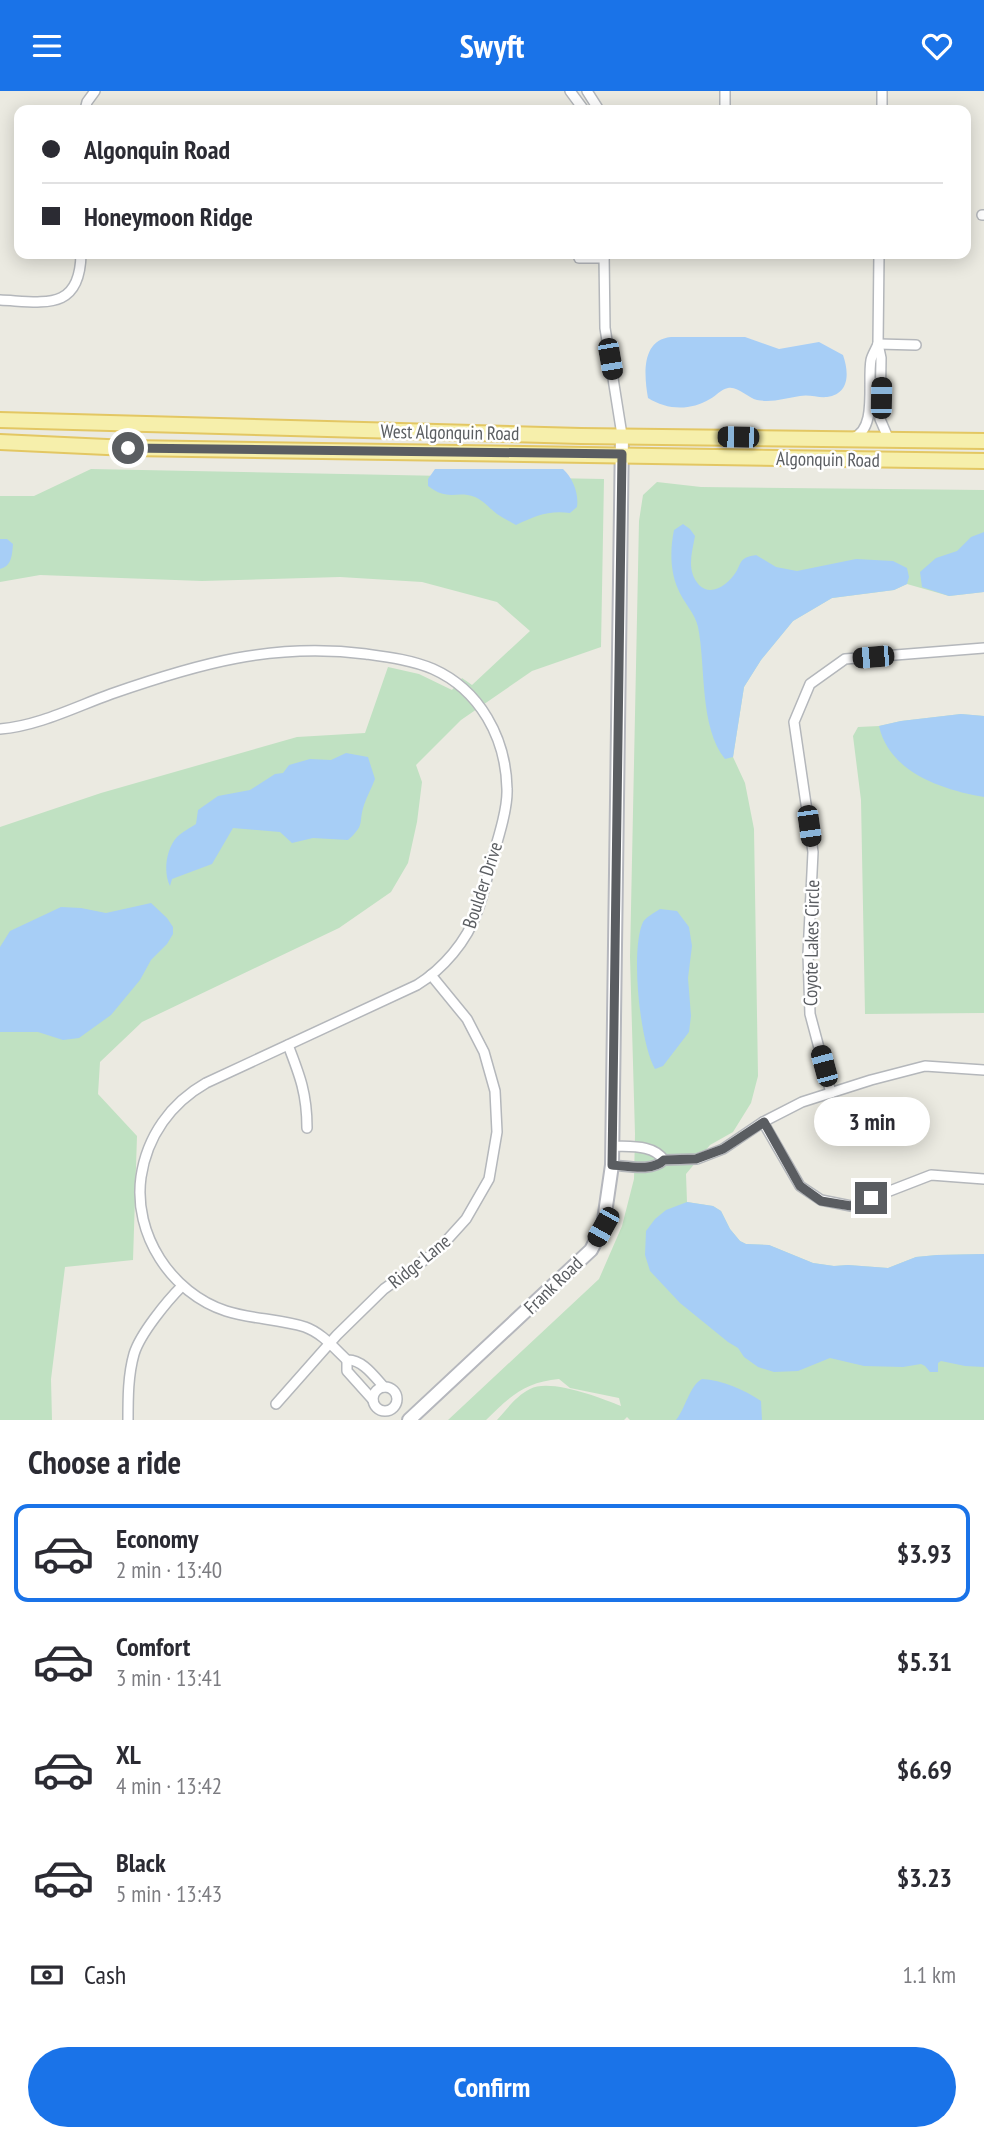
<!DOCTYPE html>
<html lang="en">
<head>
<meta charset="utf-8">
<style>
	:root { --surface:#fff; --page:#f2f2f3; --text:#2b2b33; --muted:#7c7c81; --line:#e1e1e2; --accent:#1a73e8 }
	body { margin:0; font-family:"PT Sans Narrow",sans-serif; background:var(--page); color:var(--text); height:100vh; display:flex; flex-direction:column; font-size:26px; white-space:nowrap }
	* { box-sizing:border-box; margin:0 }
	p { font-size:23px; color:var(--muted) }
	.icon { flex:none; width:38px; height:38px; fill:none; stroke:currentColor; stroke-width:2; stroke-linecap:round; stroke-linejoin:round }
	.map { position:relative; height:1329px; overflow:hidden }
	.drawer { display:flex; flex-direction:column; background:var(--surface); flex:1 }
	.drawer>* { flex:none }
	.hud { position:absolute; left:14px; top:14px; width:957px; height:154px; border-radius:14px; box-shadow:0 4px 18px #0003; display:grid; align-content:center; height:154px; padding:0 28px; background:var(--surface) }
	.end { position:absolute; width:32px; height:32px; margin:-16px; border:9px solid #5a5d61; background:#fff; box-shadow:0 0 0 4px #fff }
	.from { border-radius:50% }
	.bubble { position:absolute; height:49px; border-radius:24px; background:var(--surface); box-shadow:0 4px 18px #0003; font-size:23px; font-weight:800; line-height:49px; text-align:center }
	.car { position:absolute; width:21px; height:42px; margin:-21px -10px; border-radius:9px; box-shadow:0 0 5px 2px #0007; background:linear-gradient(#222 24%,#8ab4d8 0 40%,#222 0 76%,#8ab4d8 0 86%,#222 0) }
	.hud b { display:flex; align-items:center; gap:24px; height:66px; font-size:26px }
	.hud b+b { border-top:2px solid var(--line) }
	.hud i { width:18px; height:18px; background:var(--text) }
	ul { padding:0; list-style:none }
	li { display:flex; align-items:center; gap:21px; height:98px; margin:0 14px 10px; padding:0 14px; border:4px solid transparent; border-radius:14px }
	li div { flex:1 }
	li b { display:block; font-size:26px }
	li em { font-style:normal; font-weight:800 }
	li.active { border-color:var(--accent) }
	li>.icon { width:63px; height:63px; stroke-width:1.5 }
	h2 { padding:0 28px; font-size:32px; line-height:84px }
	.pay { display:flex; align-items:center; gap:18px; height:77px; padding:0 28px; font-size:26px }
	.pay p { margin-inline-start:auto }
	.button { display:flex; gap:14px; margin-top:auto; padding:14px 28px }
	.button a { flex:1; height:80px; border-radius:42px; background:var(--accent); color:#fff; font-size:28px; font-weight:800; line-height:80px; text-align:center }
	header { display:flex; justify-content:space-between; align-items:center; height:91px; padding:0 28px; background:var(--accent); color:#fff; font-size:32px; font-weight:800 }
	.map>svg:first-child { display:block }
	.green { fill:#c0e1c2 }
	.water { fill:#a7cef6 }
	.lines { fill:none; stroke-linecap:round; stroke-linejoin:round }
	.street-casing { stroke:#b4b7bb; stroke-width:12 }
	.secondary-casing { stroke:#b5b7bd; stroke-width:16 }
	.primary-casing { stroke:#e3c763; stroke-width:18 }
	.street { stroke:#fff; stroke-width:9 }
	.secondary { stroke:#fff; stroke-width:12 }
	.primary { stroke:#f6efab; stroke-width:14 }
	.route { stroke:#5a5d61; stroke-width:9 }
	.labels { text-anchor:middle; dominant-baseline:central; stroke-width:5; stroke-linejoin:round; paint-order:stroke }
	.street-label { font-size:19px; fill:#5a5d61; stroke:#fff }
</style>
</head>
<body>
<header><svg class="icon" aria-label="menu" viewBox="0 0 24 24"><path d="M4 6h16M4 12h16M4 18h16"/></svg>Swyft<svg class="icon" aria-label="heart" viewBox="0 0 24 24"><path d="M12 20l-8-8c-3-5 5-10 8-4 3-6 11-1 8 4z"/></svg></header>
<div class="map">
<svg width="984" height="1329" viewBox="0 0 984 1329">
	<rect width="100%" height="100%" fill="#ebeae1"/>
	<g class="green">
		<path d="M91,378l513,10 -3,168 -69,24 -71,49 -45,45 6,17 -5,40 -9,41 -17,29 -52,36 -197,94 -42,40 -2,32 39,42 -4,124 -68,7 -14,112 1,41h-52v-593l101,-34 196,-56 68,-4 23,-66 31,7 33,16 10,-12 10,7 58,-54 -33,-29 -75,-20 -82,-5 -138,4 -162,-6 -40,7v-86h34z"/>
		<path d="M657,391l44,5 283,3v102l-35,4 -42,-12 -13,6 -62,8 -39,23 -32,39 -17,27 -11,70 12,26 9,46 4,247 -7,27 -18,29 -23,13 -24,29 1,28 26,4 8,5 9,18 10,12 6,3 23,1 44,18 21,3 14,-1 40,3 28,-11 21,-2 47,-1v166h-354l-3,-3 -3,3h-127c10,-11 19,-24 33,-31 20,-11 71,9 91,17l-2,-8 -49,-10 -11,-9c-34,3 -50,18 -73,41h-38l151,-141 23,-53 12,-47 1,-45 -5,-177 9,-436 4,-26z"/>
		<path d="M961,623l23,2v297l-119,1 -4,-214 -8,-64 5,-9 21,-1 22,-5z"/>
	</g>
	<g class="water">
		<path d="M671,246h74l34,12 40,-7 24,13c6,17 7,39 -16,42 -9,1 -18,-3 -27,-1 -14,2 -28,7 -43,4 -9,-2 -19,-14 -29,-12 -7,1 -12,8 -18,11 -20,12 -43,11 -62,-1 -4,-23 -7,-58 23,-61z"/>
		<path d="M435,378h128c10,9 16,25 14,38l-7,6c-21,-3 -35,3 -54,12 -7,-4 -13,-7 -19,-11 -8,-6 -13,-13 -22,-17 -19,-7 -26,5 -47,-11v-7z"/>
		<path d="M683,433l7,5 5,7c-3,17 -9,34 4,49 13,13 30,-2 37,-13 2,-3 3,-7 5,-10 3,-5 10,-6 15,-7l20,12 21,4 59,-12 37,2 14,7 2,9 -2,7 -13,6 -62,8 -39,23 -32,39 -17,27 -11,70 -8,2c-26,-32 -19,-93 -27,-132 -3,-14 -15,-25 -20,-38 -8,-18 -8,-40 -4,-59z"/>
		<path d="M984,441v60l-35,4 -27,-9 -2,-15 16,-14 21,-7 14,-14z"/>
		<path d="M0,448h7l6,5c-1,11 -1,22 -13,25z"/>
		<path d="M961,623l23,2v81c-42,-7 -95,-25 -105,-71l22,-5z"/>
		<path d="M346,662l22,4 7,22c-3,8 -8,17 -11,26 -6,18 2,19 -16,35l-35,-2 -21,5 -12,-11 -47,-4 -21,36 -40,15 -2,7c-7,-14 -4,-37 7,-49 5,-5 13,-9 19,-13l2,-14 20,-14 32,-6 25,-16 8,-1 6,-8 21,-6 21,1z"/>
		<path d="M151,812l16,15 6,9v7l-6,10 -16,16 -11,20 -29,35 -32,23 -16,2 -25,-8h-38v-85l10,-16 51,-24 20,1 25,5z"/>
		<path d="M660,818l17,2 12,16 3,19 -4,32 3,38 -2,16 -26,34 -8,3c-15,-26 -25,-119 -12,-147 3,-5 11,-9 17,-13z"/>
		<path d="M687,1111l26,4 8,5 9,18 10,12 6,3 23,1 44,18 21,3 14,-1 40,3 28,-11 21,-2 47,-1v113l-19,-1 -24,-5 -3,2v9h-8l-5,-6 -4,-2 -18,3 -39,-1 -34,-8 -32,13 -24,1 -16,-5 -14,-10 -6,-9 -10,-6 -48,-39 -30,-32 -5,-16 1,-24 9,-12 11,-9z"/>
		<path d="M702,1288c20,1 43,11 59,22l1,19h-86c10,-12 13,-34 26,-41z"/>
	</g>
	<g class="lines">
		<defs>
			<g id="street">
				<path d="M570,0l14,19"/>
				<path d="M587,0l12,19"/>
				<path d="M85,19l2,-8 8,-11"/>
				<path d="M725,19v-19"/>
				<path d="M882,19v-19"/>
				<path d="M982,124h2"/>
				<path d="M604,163l1,74 17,107"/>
				<path d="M879,163l-1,90 3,14 -1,61 9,21"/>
				<path d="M579,167h25"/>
				<path d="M0,209c44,2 80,12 81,-46"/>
				<path d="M878,253l38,1"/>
				<path d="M852,347c26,-7 15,-57 19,-78 1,-5 5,-11 7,-16"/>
				<path d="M0,638c38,-3 75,-22 111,-35 86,-30 162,-52 255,-40 22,3 46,6 67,15 47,21 73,69 74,120 1,21 -11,56 -17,77 -4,15 -7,32 -13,46 -10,29 -34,57 -60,73l-211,98c-35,20 -59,53 -65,94 -8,57 30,116 85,134 25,8 53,8 79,16 17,6 29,21 42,33 15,-1 27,16 37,27"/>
				<path d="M288,954c12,31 19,49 19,83"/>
				<path d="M831,1002l-21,-79 -2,-60 5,-102 -19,-130 16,-38 35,-25 139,-11"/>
				<path d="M763,1031l37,64 21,14 30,6 80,-31 53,4"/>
				<path d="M613,1055c17,1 40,-2 51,14"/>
				<path d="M612,1074c16,1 40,7 52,-5l33,-1 26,-10 40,-27 39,-20 69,-22 54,-14 59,4"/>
				<path d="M347,1269v11l26,29"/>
				<circle cx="385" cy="1308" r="12"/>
				<path d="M276,1313l61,-69 47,-46 53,-38 29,-32 23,-40 8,-47 -2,-41 -11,-39 -17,-33 -36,-44"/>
				<path d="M128,1329c0,-22 0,-45 6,-66 6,-20 33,-53 48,-68"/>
			</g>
			<path id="secondary" d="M409,1329l182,-170 12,-23 9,-62 10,-730"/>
			<g id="primary">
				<path d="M0,329l581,16 403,5"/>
				<path d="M0,351l128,6 856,13"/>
			</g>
		</defs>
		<use href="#street" class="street-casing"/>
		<use href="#secondary" class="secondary-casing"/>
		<use href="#primary" class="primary-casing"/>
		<use href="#street" class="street"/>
		<use href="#secondary" class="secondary"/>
		<use href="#primary" class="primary"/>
	</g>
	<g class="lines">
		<path class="route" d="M128,357l494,6 -10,711c16,1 40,7 52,-5l32,-1 27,-10 41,-27 36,64 21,15 30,5 20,-8"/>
	</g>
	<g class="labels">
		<g class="street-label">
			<text transform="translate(450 341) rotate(1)">West Algonquin Road</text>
			<text transform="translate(828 368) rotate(1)">Algonquin Road</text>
			<text transform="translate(482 794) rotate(-72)">Boulder Drive</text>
			<text transform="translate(811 852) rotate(-89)">Coyote Lakes Circle</text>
			<text transform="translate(419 1170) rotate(-39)">Ridge Lane</text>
			<text transform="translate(553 1194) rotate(-44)">Frank Road</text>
		</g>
	</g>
</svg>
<i class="end from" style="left:128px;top:357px"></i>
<i class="end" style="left:871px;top:1107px"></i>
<div class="bubble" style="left:814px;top:1006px;width:116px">3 min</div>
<i class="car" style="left:610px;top:268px;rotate:170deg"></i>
<i class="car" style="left:881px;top:307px;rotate:1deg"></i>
<i class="car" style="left:738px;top:346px;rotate:271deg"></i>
<i class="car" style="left:873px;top:566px;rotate:265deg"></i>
<i class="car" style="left:809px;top:735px;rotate:172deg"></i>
<i class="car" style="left:824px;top:975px;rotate:345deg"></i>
<i class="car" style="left:603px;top:1136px;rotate:209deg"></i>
<div class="hud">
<b><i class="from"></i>Algonquin Road</b>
<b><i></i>Honeymoon Ridge</b>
</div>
</div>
<section class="drawer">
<h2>Choose a ride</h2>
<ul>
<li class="active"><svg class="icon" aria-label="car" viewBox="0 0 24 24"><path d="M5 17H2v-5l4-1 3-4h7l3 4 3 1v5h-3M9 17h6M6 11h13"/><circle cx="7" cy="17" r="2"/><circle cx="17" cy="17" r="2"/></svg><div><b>Economy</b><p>2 min · 13:40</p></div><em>$3.93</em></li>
<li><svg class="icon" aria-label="car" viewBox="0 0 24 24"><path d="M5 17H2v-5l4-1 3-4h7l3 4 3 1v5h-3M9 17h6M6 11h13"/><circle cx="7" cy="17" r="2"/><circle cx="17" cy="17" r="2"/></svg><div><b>Comfort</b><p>3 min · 13:41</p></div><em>$5.31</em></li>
<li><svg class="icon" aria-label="car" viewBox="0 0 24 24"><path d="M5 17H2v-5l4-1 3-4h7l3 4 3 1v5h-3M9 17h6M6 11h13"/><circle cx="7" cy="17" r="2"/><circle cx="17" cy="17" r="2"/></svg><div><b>XL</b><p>4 min · 13:42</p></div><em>$6.69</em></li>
<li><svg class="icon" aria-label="car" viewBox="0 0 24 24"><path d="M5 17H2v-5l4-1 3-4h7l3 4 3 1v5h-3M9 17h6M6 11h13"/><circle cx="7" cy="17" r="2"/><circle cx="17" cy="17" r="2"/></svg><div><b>Black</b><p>5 min · 13:43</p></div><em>$3.23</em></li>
</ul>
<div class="pay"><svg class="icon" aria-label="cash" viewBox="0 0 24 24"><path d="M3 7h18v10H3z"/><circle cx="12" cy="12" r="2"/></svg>Cash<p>1.1 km</p></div>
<div class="button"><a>Confirm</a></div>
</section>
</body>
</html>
